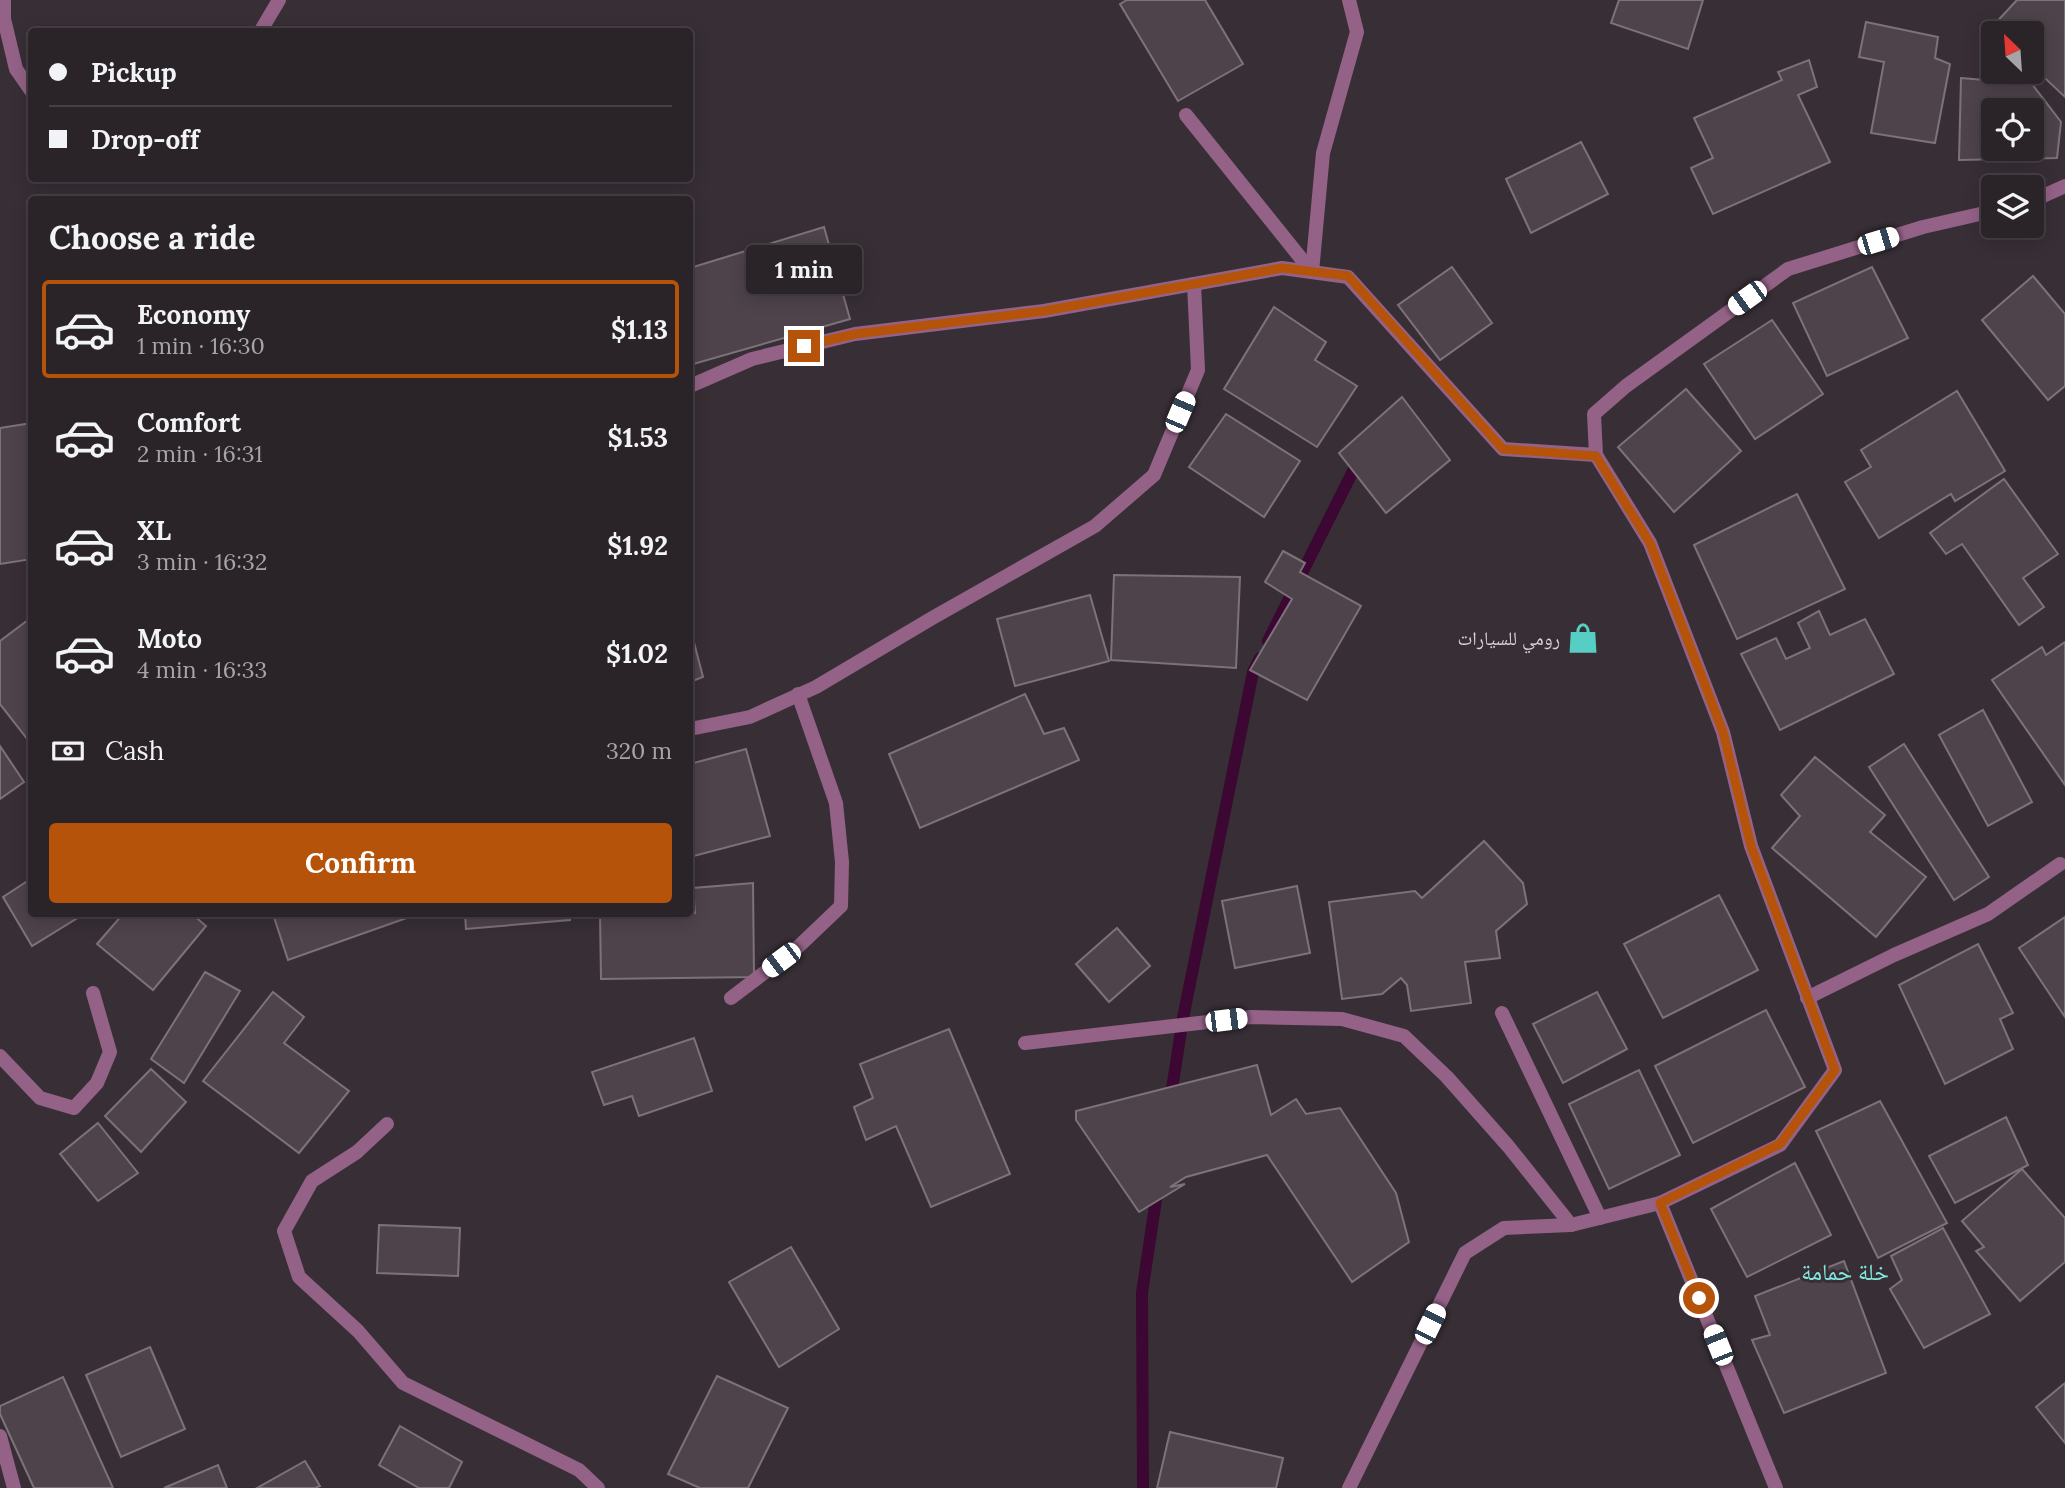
<!DOCTYPE html>
<html lang="en">
<head>
<meta charset="utf-8">
<style>
	:root { --surface:#2a2328; --page:#322b30; --text:#f1f3f6; --muted:#a5a4a8; --line:#464045; --accent:#b45309 }
	body { margin:0; font-family:Lora,"Noto Naskh Arabic",serif; background:var(--page); color:var(--text); height:100vh; display:flex; flex-direction:column; font-size:26px; white-space:nowrap }
	* { box-sizing:border-box; margin:0 }
	p { font-size:23px; color:var(--muted) }
	.icon { flex:none; width:38px; height:38px; fill:none; stroke:currentColor; stroke-width:2; stroke-linecap:round; stroke-linejoin:round }
	.map { position:relative; flex:1; overflow:hidden }
	.side { position:absolute; left:28px; top:196px; width:665px; height:721px; display:flex; flex-direction:column; background:var(--surface); border-radius:7px; box-shadow:0 4px 18px #0003,0 0 0 2px var(--line) }
	.side>* { flex:none }
	.guide { position:absolute; left:28px; top:28px; width:665px; height:154px; border-radius:7px; box-shadow:0 4px 18px #0003,0 0 0 2px var(--line); display:grid; align-content:center; height:154px; padding:0 21px; background:var(--surface) }
	.needle { width:46px; rotate:335deg }
	.controls { position:absolute; left:1981px; top:21px; display:grid; gap:14px }
	.controls a { display:grid; place-items:center; width:63px; height:63px; border-radius:7px; background:var(--surface); box-shadow:0 4px 18px #0003,0 0 0 2px var(--line); font-size:35px }
	.end { position:absolute; width:32px; height:32px; margin:-16px; border:9px solid #b45309; background:#fff; box-shadow:0 0 0 4px #fff }
	.from { border-radius:50% }
	.bubble { position:absolute; height:49px; border-radius:7px; background:var(--surface); box-shadow:0 4px 18px #0003,0 0 0 2px var(--line); font-size:23px; font-weight:700; line-height:49px; text-align:center }
	.car { position:absolute; width:21px; height:42px; margin:-21px -10px; border-radius:9px; box-shadow:0 0 5px 2px #0007; background:linear-gradient(#fff 24%,#345 0 40%,#fff 0 76%,#345 0 86%,#fff 0) }
	.guide b { display:flex; align-items:center; gap:24px; height:66px; font-size:26px }
	.guide b+b { border-top:2px solid var(--line) }
	.guide i { width:18px; height:18px; background:var(--text) }
	ul { padding:0; list-style:none }
	li { display:flex; align-items:center; gap:21px; height:98px; margin:0 14px 10px; padding:0 7px; border:4px solid transparent; border-radius:7px }
	li div { flex:1 }
	li b { display:block; font-size:26px }
	li em { font-style:normal; font-weight:700 }
	li.active { border-color:var(--accent) }
	li>.icon { width:63px; height:63px; stroke-width:1.5 }
	h2 { padding:0 21px; font-size:32px; line-height:84px }
	.pay { display:flex; align-items:center; gap:18px; height:77px; padding:0 21px; font-size:26px }
	.pay p { margin-inline-start:auto }
	.button { display:flex; gap:14px; margin-top:auto; padding:14px 21px }
	.button a { flex:1; height:80px; border-radius:7px; background:var(--accent); color:#fff; font-size:28px; font-weight:700; line-height:80px; text-align:center }
	.map>svg:first-child { display:block }
	.lines { fill:none; stroke-linecap:round; stroke-linejoin:round }
	.stream { stroke:#3c0732; stroke-width:12 }
	.building { fill:#4e434b; stroke:#7e727a; stroke-width:2; fill-rule:evenodd }
	.service { stroke:#946287; stroke-width:14 }
	.minor { stroke:#946287; stroke-width:14 }
	.tertiary { stroke:#946287; stroke-width:14 }
	.route { stroke:#b45309; stroke-width:9 }
	.labels { text-anchor:middle; dominant-baseline:central; stroke-width:6; stroke-linejoin:round; paint-order:stroke }
	.poi-label { font-size:19px; fill:#d9d3d7; stroke:#382f36; text-anchor:end }
	.quarter-label { font-size:23px; fill:#81ebe0; stroke:#382f36 }
</style>
</head>
<body>
<div class="map">
<svg width="2065" height="1488" viewBox="0 0 2065 1488">
	<rect width="100%" height="100%" fill="#382f36"/>
	<g class="lines">
		<g class="stream">
			<path d="M1268,641l92,-184"/>
			<path d="M1170,1102l13,-84 70,-346 7,-14"/>
			<path d="M1143,1488l-1,-195 16,-107"/>
		</g>
	</g>
	<g class="building">
		<path d="M1127,0h78l38,64 -65,37 -58,-97z"/>
		<path d="M1619,0h84l-15,49 -77,-26z"/>
		<path d="M2017,0h48v97l-33,-31v-33h-37l-5,-4z"/>
		<path d="M1866,22l72,15 -3,21 15,6 -15,79 -64,-10 13,-71 -25,-5z"/>
		<path d="M1809,60l8,27 -19,8 32,67 -117,52 -22,-46 22,-10 -19,-40 88,-38 -4,-8z"/>
		<path d="M1961,78l71,6 29,38 -4,36 -98,2zM1993,110h39v39h-39z"/>
		<path d="M1581,142l27,52 -77,39 -25,-54z"/>
		<path d="M824,227l26,92 -160,46v-97z"/>
		<path d="M1452,267l40,56 -52,37 -42,-55z"/>
		<path d="M1872,267l36,71 -81,38 -34,-73z"/>
		<path d="M2033,276l32,38v72l-17,14 -66,-80z"/>
		<path d="M1274,307l52,35 -11,18 42,26 -40,61 -93,-58z"/>
		<path d="M1772,320l51,74 -68,45 -51,-75z"/>
		<path d="M1686,389l55,62 -67,61 -56,-65z"/>
		<path d="M1957,391l48,80 -50,30 -4,-7 -72,44 -34,-56 26,-15 -10,-17z"/>
		<path d="M1402,397l48,63 -64,53 -47,-60z"/>
		<path d="M1226,414l74,47 -36,56 -75,-50z"/>
		<path d="M32,423v136l-32,5v-136z"/>
		<path d="M2004,479l54,75 -35,24 21,29 -25,18 -57,-81 -16,10 -16,-21z"/>
		<path d="M1797,494l48,95 -108,50 -43,-94z"/>
		<path d="M1283,551l22,12 -5,9 61,34 -54,94 -57,-30 42,-71 -27,-17z"/>
		<path d="M1114,575l126,2 -4,91 -125,-8z"/>
		<path d="M1090,595l19,66 -94,25 -18,-67z"/>
		<path d="M1819,611l11,24 35,-16 29,55 -114,56 -39,-76 35,-16 10,21 24,-11 -12,-25z"/>
		<path d="M32,617v128l-32,-41v-63z"/>
		<path d="M690,627l13,50 -13,5z"/>
		<path d="M2065,642v143l-73,-105 50,-33 4,8z"/>
		<path d="M1025,694l19,40 20,-6 15,32 -159,68 -31,-74z"/>
		<path d="M1983,710l49,92 -44,24 -49,-91z"/>
		<path d="M1904,744l85,133 -35,23 -85,-133z"/>
		<path d="M0,746l24,36 -24,17z"/>
		<path d="M746,749l24,87 -80,21v-93z"/>
		<path d="M1815,757l70,58 -15,17 56,45 -50,60 -104,-89 28,-32 -19,-21z"/>
		<path d="M1484,841l39,42 4,21 -31,27 4,27 -35,4 6,41 -60,8 -4,-26 -6,-7 -19,16 -40,5 -13,-97 86,-11 7,7z"/>
		<path d="M32,878v36h52l-52,32 -29,-49z"/>
		<path d="M753,883l1,94 -153,2 -1,-65 95,-1 -2,-25z"/>
		<path d="M1297,886l13,67 -75,15 -13,-67z"/>
		<path d="M1719,895l39,75 -95,48 -39,-74z"/>
		<path d="M123,914h69l14,12 -53,64 -56,-46z"/>
		<path d="M273,914h145l-130,46z"/>
		<path d="M465,914h105v6l-104,9z"/>
		<path d="M2065,917v100l-46,-69z"/>
		<path d="M1117,928l33,38 -41,36 -33,-38z"/>
		<path d="M1978,944l35,69 -13,6 13,30 -68,35 -46,-99z"/>
		<path d="M205,972l35,19 -56,92 -33,-24z"/>
		<path d="M273,992l31,25 -20,26 65,48 -50,62 -96,-72z"/>
		<path d="M1597,992l30,57 -64,34 -30,-59z"/>
		<path d="M1766,1010l39,77 -112,56 -38,-77z"/>
		<path d="M949,1029l61,145 -79,33 -35,-81 -30,14 -12,-33 19,-9 -13,-34z"/>
		<path d="M694,1038l18,53 -73,25 -7,-20 -28,9 -12,-33z"/>
		<path d="M1257,1065l14,50 25,-16 10,15 34,-6 56,85 13,49 -57,40 -85,-127 -81,22 -16,10 15,-3 -46,28 -63,-92v-9z"/>
		<path d="M151,1069l35,33 -45,50 -36,-36z"/>
		<path d="M1639,1070l41,85 -71,34 -40,-85z"/>
		<path d="M1880,1101l67,122 -69,35 -62,-127z"/>
		<path d="M2006,1117l22,48 -73,38 -26,-47z"/>
		<path d="M98,1123l40,50 -40,28 -38,-47z"/>
		<path d="M1795,1163l36,72 -84,42 -36,-68z"/>
		<path d="M2022,1169l43,49v44l-45,39 -44,-50 8,-4 -22,-26z"/>
		<path d="M379,1225l81,3 -2,48 -81,-3z"/>
		<path d="M1943,1228l47,86 -66,34 -34,-59 12,-9 -11,-24z"/>
		<path d="M791,1247l48,82 -60,38 -50,-85z"/>
		<path d="M1844,1261l42,112 -102,40 -32,-73 18,-5 -15,-39z"/>
		<path d="M150,1347l35,82 -64,28 -35,-82z"/>
		<path d="M717,1376l71,32 -40,80h-48l-32,-14z"/>
		<path d="M63,1377l50,111h-79l-34,-74v-8z"/>
		<path d="M2065,1383v60l-29,-36z"/>
		<path d="M400,1426l62,36 -13,26h-30l-40,-23z"/>
		<path d="M1170,1432l113,26 -7,30h-119z"/>
		<path d="M305,1461l15,25 -5,2h-58z"/>
		<path d="M218,1465l9,23h-63z"/>
	</g>
	<g class="lines">
		<g class="service">
			<path d="M4,0v19l12,50 16,23"/>
			<path d="M260,32l19,-32"/>
		</g>
		<g class="minor">
			<path d="M1186,115l126,157"/>
			<path d="M1312,272l11,-119 34,-121 -8,-32"/>
			<path d="M690,386l62,-27 103,-25 189,-23 238,-43 66,9 155,172 93,6"/>
			<path d="M690,729l60,-12 66,-30 118,-70 161,-91 59,-51 44,-105 -4,-86"/>
			<path d="M731,998l67,-51 43,-41 1,-44 -6,-59 -38,-109"/>
			<path d="M1807,998l87,-43 94,-41 72,-50"/>
			<path d="M1502,1013l98,205"/>
			<path d="M1025,1043l226,-26 91,2 62,17 43,41 61,69 63,79"/>
			<path d="M0,1056l40,42 34,10 23,-25 13,-31 -17,-59"/>
			<path d="M387,1124l-30,28 -45,29 -28,50 15,46 59,54 45,52 176,87 19,18"/>
			<path d="M1660,1203l116,285"/>
			<path d="M0,1436l14,52"/>
		</g>
		<g class="tertiary">
			<path d="M2032,201l33,-15"/>
			<path d="M1349,1488l116,-235 39,-25 67,-3 89,-22 120,-58 55,-75 -84,-224 -28,-114 -73,-189 -54,-88 -2,-41 32,-28 162,-117 135,-42 70,-16"/>
		</g>
	</g>
	<g class="lines">
		<path class="route" d="M804,346l51,-12 189,-23 238,-43 66,8 155,173 93,7 54,87 55,142 18,47 28,114 84,224 -55,74 -120,59 39,95"/>
	</g>
	<defs>
		<symbol id="shop-bare" viewBox="-9 -9 18 18"><path d="M-5-2.5h2.3a2.7 3.5 0 0 1 5.4 0H5L5.5 6h-11ZM-1.5-2.5h3a1.5 2.3 0 0 0-3 0Z" fill="#56cec3" stroke="#382f36" stroke-width="2.5" paint-order="stroke"/></symbol>
	</defs>
	<g fill-rule="evenodd">
		<use href="#shop-bare" x="1561" y="616" width="44" height="44"/>
	</g>
	<g class="labels">
		<g class="poi-label">
			<text x="1560" y="638">رومي للسيارات</text>
		</g>
		<g class="quarter-label">
			<text x="1845" y="1271">خلة حمامة</text>
		</g>
	</g>
</svg>
<div class="controls">
<a><svg class="needle" viewBox="-14 -14 28 28"><path d="M0-13l5 13h-10z" fill="#e53935"/><path d="M0 13l5-13h-10z" fill="#a5a4a8"/></svg></a>
<a><svg class="icon" aria-label="locate" viewBox="0 0 24 24"><circle cx="12" cy="12" r="6"/><path d="M12 2v4M12 18v4M2 12h4M18 12h4"/></svg></a>
<a><svg class="icon" aria-label="layers" viewBox="0 0 24 24"><path d="M12 4l9 5-9 5-9-5zM3 14l9 5 9-5"/></svg></a>
</div>
<i class="end from" style="left:1699px;top:1298px"></i>
<i class="end" style="left:804px;top:346px"></i>
<div class="bubble" style="left:746px;top:245px;width:116px">1 min</div>
<i class="car" style="left:1878px;top:241px;rotate:73deg"></i>
<i class="car" style="left:1747px;top:298px;rotate:234deg"></i>
<i class="car" style="left:1180px;top:412px;rotate:23deg"></i>
<i class="car" style="left:781px;top:960px;rotate:233deg"></i>
<i class="car" style="left:1226px;top:1020px;rotate:83deg"></i>
<i class="car" style="left:1430px;top:1324px;rotate:26deg"></i>
<i class="car" style="left:1718px;top:1345px;rotate:338deg"></i>
<div class="guide">
<b><i class="from"></i>Pickup</b>
<b><i></i>Drop-off</b>
</div>
<section class="side">
<h2>Choose a ride</h2>
<ul>
<li class="active"><svg class="icon" aria-label="car" viewBox="0 0 24 24"><path d="M5 17H2v-5l4-1 3-4h7l3 4 3 1v5h-3M9 17h6M6 11h13"/><circle cx="7" cy="17" r="2"/><circle cx="17" cy="17" r="2"/></svg><div><b>Economy</b><p>1 min · 16:30</p></div><em>$1.13</em></li>
<li><svg class="icon" aria-label="car" viewBox="0 0 24 24"><path d="M5 17H2v-5l4-1 3-4h7l3 4 3 1v5h-3M9 17h6M6 11h13"/><circle cx="7" cy="17" r="2"/><circle cx="17" cy="17" r="2"/></svg><div><b>Comfort</b><p>2 min · 16:31</p></div><em>$1.53</em></li>
<li><svg class="icon" aria-label="car" viewBox="0 0 24 24"><path d="M5 17H2v-5l4-1 3-4h7l3 4 3 1v5h-3M9 17h6M6 11h13"/><circle cx="7" cy="17" r="2"/><circle cx="17" cy="17" r="2"/></svg><div><b>XL</b><p>3 min · 16:32</p></div><em>$1.92</em></li>
<li><svg class="icon" aria-label="car" viewBox="0 0 24 24"><path d="M5 17H2v-5l4-1 3-4h7l3 4 3 1v5h-3M9 17h6M6 11h13"/><circle cx="7" cy="17" r="2"/><circle cx="17" cy="17" r="2"/></svg><div><b>Moto</b><p>4 min · 16:33</p></div><em>$1.02</em></li>
</ul>
<div class="pay"><svg class="icon" aria-label="cash" viewBox="0 0 24 24"><path d="M3 7h18v10H3z"/><circle cx="12" cy="12" r="2"/></svg>Cash<p>320 m</p></div>
<div class="button"><a>Confirm</a></div>
</section>
</div>
</body>
</html>
